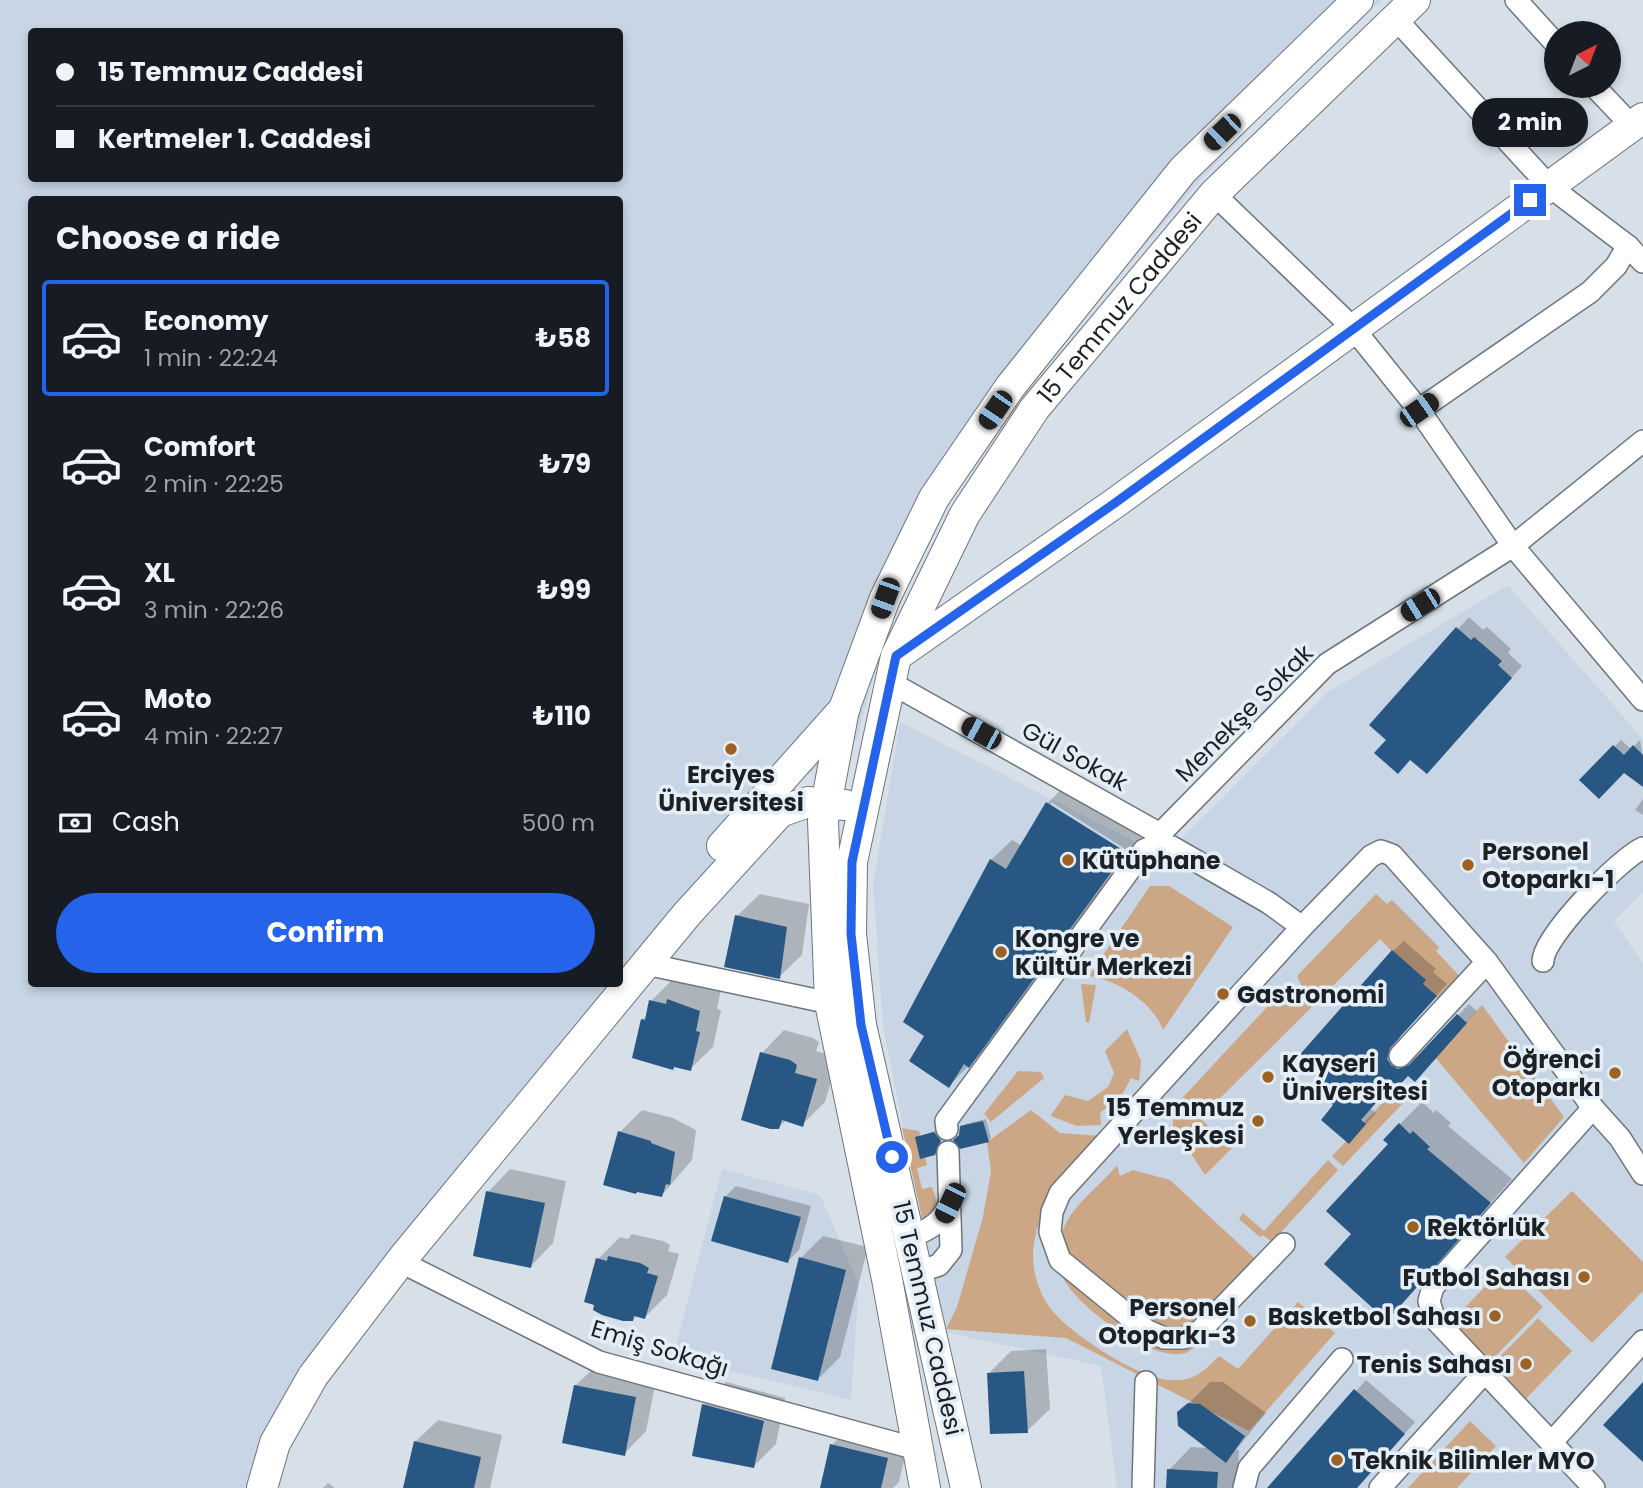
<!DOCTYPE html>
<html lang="en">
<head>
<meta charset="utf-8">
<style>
	:root { --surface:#171b24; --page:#20242c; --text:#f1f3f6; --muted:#9ea1a6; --line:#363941; --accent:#2563eb }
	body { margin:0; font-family:Poppins,sans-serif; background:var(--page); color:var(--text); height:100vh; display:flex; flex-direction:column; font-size:26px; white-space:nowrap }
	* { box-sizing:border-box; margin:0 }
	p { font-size:23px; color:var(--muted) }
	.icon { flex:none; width:38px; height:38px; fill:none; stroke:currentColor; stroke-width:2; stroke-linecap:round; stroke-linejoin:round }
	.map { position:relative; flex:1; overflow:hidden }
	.panel { position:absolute; left:28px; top:196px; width:595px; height:791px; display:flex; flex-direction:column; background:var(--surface); border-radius:7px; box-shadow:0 4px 10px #0003 }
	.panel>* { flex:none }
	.banner { position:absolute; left:28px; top:28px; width:595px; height:154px; border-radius:7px; box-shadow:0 4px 10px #0003; display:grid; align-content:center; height:154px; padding:0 28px; background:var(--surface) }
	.needle { width:46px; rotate:42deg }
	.controls { position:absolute; left:1544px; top:21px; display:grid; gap:14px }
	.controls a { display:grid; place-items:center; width:77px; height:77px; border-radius:50%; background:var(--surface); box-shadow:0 4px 10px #0003; font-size:35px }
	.end { position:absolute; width:32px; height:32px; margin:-16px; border:9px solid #2563eb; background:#fff; box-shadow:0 0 0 4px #fff }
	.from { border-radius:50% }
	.bubble { position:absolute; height:49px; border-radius:24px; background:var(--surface); box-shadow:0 4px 10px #0003; font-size:23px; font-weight:700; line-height:49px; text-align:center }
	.car { position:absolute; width:21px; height:42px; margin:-21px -10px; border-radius:9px; box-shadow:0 0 5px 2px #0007; background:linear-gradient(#222 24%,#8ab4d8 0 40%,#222 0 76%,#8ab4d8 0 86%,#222 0) }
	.banner b { display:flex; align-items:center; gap:24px; height:66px; font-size:26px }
	.banner b+b { border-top:2px solid var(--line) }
	.banner i { width:18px; height:18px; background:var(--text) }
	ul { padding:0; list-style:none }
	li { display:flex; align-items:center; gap:21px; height:116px; margin:0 14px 10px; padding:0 14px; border:4px solid transparent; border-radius:7px }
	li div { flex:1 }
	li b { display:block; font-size:26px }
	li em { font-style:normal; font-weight:700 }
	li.active { border-color:var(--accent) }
	li>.icon { width:63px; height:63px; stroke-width:1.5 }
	h2 { padding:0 28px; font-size:32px; line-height:84px }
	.pay { display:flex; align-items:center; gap:18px; height:77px; padding:0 28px; font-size:26px }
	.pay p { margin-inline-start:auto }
	.button { display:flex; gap:14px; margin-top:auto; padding:14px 28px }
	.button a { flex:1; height:80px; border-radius:42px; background:var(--accent); color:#fff; font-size:28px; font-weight:700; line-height:80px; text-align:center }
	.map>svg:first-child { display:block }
	.built { fill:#c7d5e4; fill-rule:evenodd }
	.green { fill:#cba786 }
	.shadow { fill:#0003 }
	.building { fill:#275782 }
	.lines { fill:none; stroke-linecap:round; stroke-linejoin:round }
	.street-casing { stroke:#6d757d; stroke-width:24 }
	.secondary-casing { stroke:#6d757d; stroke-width:32 }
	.street { stroke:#fff; stroke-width:21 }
	.secondary { stroke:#fff; stroke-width:30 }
	.route { stroke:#2563eb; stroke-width:9 }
	.poi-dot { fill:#9d6223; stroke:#e4eef7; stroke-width:2.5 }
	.labels { text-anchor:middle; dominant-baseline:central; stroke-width:7; stroke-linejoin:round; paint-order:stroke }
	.street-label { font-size:24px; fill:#1d2024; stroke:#e4eef7 }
	.poi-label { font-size:24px; font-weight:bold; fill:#1d2024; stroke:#e4eef7; text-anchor:start }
</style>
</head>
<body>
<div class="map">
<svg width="1643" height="1488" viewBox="0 0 1643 1488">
	<rect width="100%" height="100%" fill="#d7e0e9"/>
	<g class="built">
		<path d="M0,0h1382l-74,68 -108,112 -157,187 -116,168 -46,112 -24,92 -60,43 -327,382 -218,324h-252zM32,32h588v146h-588zM32,200h588v784h-588z"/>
		<path d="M1508,585l135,154v153l-29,29 29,43v524h-526l-16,-122 -157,-34 -61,-306 -10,-142 27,-162 264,134 164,-164z"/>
		<path d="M722,1169l98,26 39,90 -8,115 -178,-43z"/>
	</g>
	<g class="green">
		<path d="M1150,886h19l64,41 -70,103c-10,-28 -46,-50 -74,-54z"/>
		<path d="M1376,894l11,10 5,-4 47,47 -3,4 28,30 -12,32 -72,-74 -180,179 32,30 -27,27 -32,-49v-18l106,-114 15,8 10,-11 -7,-15z"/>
		<path d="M1081,984l15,1 -7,38 -3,-1z"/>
		<path d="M1482,1005l82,112 -40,46 -89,-106z"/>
		<path d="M1127,1029l14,32 -2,20 -8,-3 -9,17 -22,18 1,12 -24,1 -24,-9 -2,-2 14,-20 23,6 20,-14 6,-14 -9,-22z"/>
		<path d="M1018,1071l23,1 3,6 -53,44 -7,-8z"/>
		<path d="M1393,1092l11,10 -61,64 -11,-10z"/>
		<path d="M1031,1110l29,23 42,3c-23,30 -60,65 -67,102 -5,24 0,47 13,67 16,25 81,66 110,73 9,3 23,3 32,0 12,-4 21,-14 29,-22l19,13 60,-67 37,31 -86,98 -183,-93 -120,-9 11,-22 26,-90 8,-46 -4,-29z"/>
		<path d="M902,1128l17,3 8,34 -10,3 5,21 10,-2 6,18 -14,22z"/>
		<path d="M1328,1160l10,10 -66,72 -9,-7 -3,2 -21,-18 4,-6 21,18z"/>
		<path d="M1117,1165l3,11 13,-6 37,10 95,88c-16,18 -62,80 -80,85 -33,10 -107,-46 -122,-75 -6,-10 -5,-31 -2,-42 8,-30 38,-48 56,-71z"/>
		<path d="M1572,1191l71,71v29l-51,52 -87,-86z"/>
		<path d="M1503,1268l40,39 -56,58 -40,-39z"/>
		<path d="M1538,1318l34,33 -57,59 -35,-33z"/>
		<path d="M1470,1421l26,25 -39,42h-49z"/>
	</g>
	<g class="shadow">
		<path d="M1469,617l14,13 4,-3 24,22 -3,4 14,13 -84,95 -50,-22 -17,-15z"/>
		<path d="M1621,740l10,9 9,-9 3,17 -19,14 -42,9z"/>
		<path d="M1068,782l77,49 -15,21 -79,-50v5l77,48 -139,190 -40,41 -22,-51 64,-175 21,-20 10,6 26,-43z"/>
		<path d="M1643,799v16l-8,-5z"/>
		<path d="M760,894l49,10 -7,51 -23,22 -42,-61z"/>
		<path d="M1404,941l32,28 -3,3 14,12 -47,51 -2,12 12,12 11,-4 48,-51 8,7 -51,58 -18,5 -18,12 -20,22 6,5 -16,18 -24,-26 57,-154z"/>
		<path d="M673,979l48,10 -4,20 4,1 -8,37 -23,22 -15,-3 -2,2 -31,-48 6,-6 3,-13z"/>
		<path d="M784,1030l29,8 6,4 -3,9 22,6 -13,45 -23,23 -16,-5 -7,7 -17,-74z"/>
		<path d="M1422,1102l12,11 2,-3 15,13 -3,3 64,53 -125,140 3,-175 10,-20z"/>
		<path d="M642,1110l31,8 23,12 -4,30 -30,35 -42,-63z"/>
		<path d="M986,1119l5,19 -3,3 -28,-5 5,-12z"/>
		<path d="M938,1130l5,7 -9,17 -17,-17z"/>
		<path d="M510,1169l56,12 -13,62 -22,23 -43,-74z"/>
		<path d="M736,1186l75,20 -12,44 -11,11 -63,-64z"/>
		<path d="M632,1234l31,7 7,4 -2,6 11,3 -12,41 -22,22 -8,-2 -4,5 -35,-61 22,-22 8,2z"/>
		<path d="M823,1236l45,11 -28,110 -23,23 -16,-122z"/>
		<path d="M1046,1349l4,60 -23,22 -38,-58 22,-22z"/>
		<path d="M598,1364l59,11 -11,56 -22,23 -49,-68z"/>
		<path d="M1366,1380l49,42 -58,66h-83l-3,-2z"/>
		<path d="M726,1382l59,16 -9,46 -22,22 -50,-61z"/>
		<path d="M1210,1382h13l43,31 -30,37h3l-2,38h-70l2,-18 22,-23 18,1 -31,-34z"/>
		<path d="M438,1420l64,15 -12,53h-85l10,-46z"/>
		<path d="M854,1423l56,13 -11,46 -6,6h-71l10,-43z"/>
		<path d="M328,1483l7,5h-12z"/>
	</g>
	<g class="building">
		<path d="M1456,627l15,13 3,-3 28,24 -4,4 14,13 -85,96 -17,-14 -12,14 -24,-21 12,-13 -17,-15z"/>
		<path d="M1613,745l11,10 9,-10 10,10v32l-19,-14 -25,26 -20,-19z"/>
		<path d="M1046,802l80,50 -157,216 -5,-4 -15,24 -40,-27 15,-25 -21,-14 87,-163 16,10z"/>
		<path d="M735,915l52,12 -7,52 -56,-12z"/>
		<path d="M1392,950l34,30 -3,4 14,12 -47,52 -3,11 4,6 7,4 11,-4 48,-51 10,9 -52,59 -7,-6 -15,16 -4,-4 -28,32 5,4 -17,20 -28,-24 12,-15 -21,-19 6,-7 -22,-20z"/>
		<path d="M667,999l33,12 -4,20 4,1 -9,39 -17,-4 -1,3 -41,-12 9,-39 4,1 4,-20 17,4z"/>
		<path d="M760,1052l30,8 7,5 -2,8 22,6 -14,48 -21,-7 -3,9h-9l-29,-9z"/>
		<path d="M983,1121l6,21 -29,7 -7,-9 6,-5 1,-9z"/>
		<path d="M1399,1123l11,11 3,-3 17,16 -3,2 64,54 -104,118 -63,-57 27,-30 -25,-23 62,-67 -5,-4z"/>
		<path d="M618,1131l33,10v2l24,9 -5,33 -4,-1 -4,13 -25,-5 -1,2 -33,-9z"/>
		<path d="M934,1132l7,9 -6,14 -15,4 -5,-22z"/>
		<path d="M486,1191l59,12 -14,65 -58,-12z"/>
		<path d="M724,1196l77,21 -13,46 -77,-22z"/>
		<path d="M608,1256l32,7 9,5 -2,5 11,3 -13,43 -11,-3 -1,5h-10l-21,-6 -9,-5 1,-5 -10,-3 12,-44 11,3z"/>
		<path d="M799,1257l47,13 -28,111 -47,-12z"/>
		<path d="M1024,1371l4,62 -38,1 -3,-61z"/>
		<path d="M1643,1382v80l-40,-37z"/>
		<path d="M574,1385l62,12 -11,59 -63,-13z"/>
		<path d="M1354,1389l51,45 -48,54h-90z"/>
		<path d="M1188,1403l12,1 45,32 -19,27 -48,-37 -1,-14z"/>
		<path d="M702,1404l62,17 -10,47 -62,-12z"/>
		<path d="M414,1441l67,16 -7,31h-71z"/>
		<path d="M830,1444l58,14 -7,30h-61z"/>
		<path d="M1167,1469l51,3 -1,16h-51z"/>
	</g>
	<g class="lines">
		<defs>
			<g id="street">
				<path d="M1516,0l40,44"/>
				<path d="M1394,17l155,169 79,60 15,16"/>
				<path d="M1594,86l38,40"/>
				<path d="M1214,194l139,134 66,82 94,136 130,154"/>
				<path d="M1419,410l171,-118 26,-26 12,-20"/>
				<path d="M891,683l269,151 167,-170 186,-118 130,-105"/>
				<path d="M1302,927l69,-71 10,-5 11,4 95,107 106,146 27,30 23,36"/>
				<path d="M1543,961c0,-24 77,-103 100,-113"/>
				<path d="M646,964l184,39"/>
				<path d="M1400,1056l87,-94"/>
				<path d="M1593,1108l-160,179 -4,14 5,17 160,170"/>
				<path d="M947,1129l-1,-8 198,-271 15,-6 13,3 97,56 33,24 -242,266 -8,19 -2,20 10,28 86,70 18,8h19l17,-7 84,-87"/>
				<path d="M910,1237c21,-8 31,-14 40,-34"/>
				<path d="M401,1262l198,100 318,87"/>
				<path d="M918,1272l21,-7 12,-15 -3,-98"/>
				<path d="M1551,1443l92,-102"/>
				<path d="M1143,1488l3,-106"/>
				<path d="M1244,1488l5,-20 93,-109"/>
				<path d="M1380,1488l105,-116"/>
			</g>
			<g id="secondary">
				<path d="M899,654l216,-151 528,-385"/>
				<path d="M722,846l123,-138"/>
				<path d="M262,1488l13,-45 38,-67 90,-118 284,-344 93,-102 28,-10 37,3"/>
				<path d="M925,1488l-38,-209 -57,-276 -7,-182 21,-112 41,-111 49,-100 76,-111 173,-217 175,-170"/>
				<path id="s1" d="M966,1488l-105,-463 -10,-91 1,-72 44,-206 69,-142 70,-106 179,-214 201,-194"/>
			</g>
		</defs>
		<use href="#street" class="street-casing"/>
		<use href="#secondary" class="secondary-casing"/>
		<use href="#street" class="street"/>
		<use href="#secondary" class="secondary"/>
	</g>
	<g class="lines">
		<path class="route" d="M892,1157l-31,-132 -10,-91 1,-72 44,-206 219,-153 415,-303"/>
	</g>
	<g class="poi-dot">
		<circle cx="731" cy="749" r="7"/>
		<circle cx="1068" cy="860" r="7"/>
		<circle cx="1468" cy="865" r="7"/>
		<circle cx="1001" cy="952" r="7"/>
		<circle cx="1223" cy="994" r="7"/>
		<circle cx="1615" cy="1073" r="7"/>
		<circle cx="1268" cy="1077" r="7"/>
		<circle cx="1258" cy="1121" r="7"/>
		<circle cx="1413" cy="1227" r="7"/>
		<circle cx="1584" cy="1277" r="7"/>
		<circle cx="1495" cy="1316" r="7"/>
		<circle cx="1250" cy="1321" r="7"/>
		<circle cx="1526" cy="1364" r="7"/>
		<circle cx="1337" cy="1460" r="7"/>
	</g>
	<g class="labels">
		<g class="street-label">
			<text stroke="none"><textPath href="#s1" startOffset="1265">15 Temmuz Caddesi</textPath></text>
			<text transform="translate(1244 713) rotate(-45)">Menekşe Sokak</text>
			<text transform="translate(1075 756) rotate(29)">Gül Sokak</text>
			<text transform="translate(928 1318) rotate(77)">15 Temmuz Caddesi</text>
			<text transform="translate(660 1348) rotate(17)">Emiş Sokağı</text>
		</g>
		<g class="poi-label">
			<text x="731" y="774" text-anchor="middle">Erciyes<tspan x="731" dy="28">Üniversitesi</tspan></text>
			<text x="1482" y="851">Personel<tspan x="1482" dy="28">Otoparkı-1</tspan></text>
			<text x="1082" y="860">Kütüphane</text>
			<text x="1015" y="938">Kongre ve<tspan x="1015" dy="28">Kültür Merkezi</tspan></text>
			<text x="1237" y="994">Gastronomi</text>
			<text x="1601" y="1059" text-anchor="end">Öğrenci<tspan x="1601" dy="28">Otoparkı</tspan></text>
			<text x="1282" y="1063">Kayseri<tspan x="1282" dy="28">Üniversitesi</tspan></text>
			<text x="1244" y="1107" text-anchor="end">15 Temmuz<tspan x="1244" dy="28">Yerleşkesi</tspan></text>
			<text x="1427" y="1227">Rektörlük</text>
			<text x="1570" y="1277" text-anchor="end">Futbol Sahası</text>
			<text x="1236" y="1307" text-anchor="end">Personel<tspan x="1236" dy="28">Otoparkı-3</tspan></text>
			<text x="1481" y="1316" text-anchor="end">Basketbol Sahası</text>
			<text x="1512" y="1364" text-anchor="end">Tenis Sahası</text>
			<text x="1351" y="1460">Teknik Bilimler MYO</text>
		</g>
	</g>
</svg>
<div class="controls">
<a><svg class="needle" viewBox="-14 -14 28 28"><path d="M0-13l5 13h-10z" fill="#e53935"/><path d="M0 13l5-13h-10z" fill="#9ea1a6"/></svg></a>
</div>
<i class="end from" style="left:892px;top:1157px"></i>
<i class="end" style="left:1530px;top:200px"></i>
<div class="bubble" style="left:1472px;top:98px;width:116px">2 min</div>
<i class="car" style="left:1222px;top:132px;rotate:226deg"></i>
<i class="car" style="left:995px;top:410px;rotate:214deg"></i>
<i class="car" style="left:1419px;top:410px;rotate:55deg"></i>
<i class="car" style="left:885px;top:598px;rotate:200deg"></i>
<i class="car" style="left:1420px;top:605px;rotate:238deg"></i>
<i class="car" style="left:981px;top:733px;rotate:299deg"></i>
<i class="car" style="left:950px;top:1203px;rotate:206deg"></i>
<div class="banner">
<b><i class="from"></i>15 Temmuz Caddesi</b>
<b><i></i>Kertmeler 1. Caddesi</b>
</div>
<section class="panel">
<h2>Choose a ride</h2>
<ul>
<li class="active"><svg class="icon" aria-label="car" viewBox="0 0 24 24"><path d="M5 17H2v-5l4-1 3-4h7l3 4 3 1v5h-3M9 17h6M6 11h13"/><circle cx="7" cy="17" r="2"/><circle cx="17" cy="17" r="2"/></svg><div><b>Economy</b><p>1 min · 22:24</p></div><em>₺58</em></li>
<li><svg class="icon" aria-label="car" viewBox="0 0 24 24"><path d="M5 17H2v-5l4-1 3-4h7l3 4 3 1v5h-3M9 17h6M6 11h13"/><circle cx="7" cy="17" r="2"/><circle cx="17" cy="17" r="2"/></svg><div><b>Comfort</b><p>2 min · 22:25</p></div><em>₺79</em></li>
<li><svg class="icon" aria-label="car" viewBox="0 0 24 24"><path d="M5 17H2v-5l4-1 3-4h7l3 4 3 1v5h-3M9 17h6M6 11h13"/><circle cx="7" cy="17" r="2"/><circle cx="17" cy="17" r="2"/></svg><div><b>XL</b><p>3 min · 22:26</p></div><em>₺99</em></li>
<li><svg class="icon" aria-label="car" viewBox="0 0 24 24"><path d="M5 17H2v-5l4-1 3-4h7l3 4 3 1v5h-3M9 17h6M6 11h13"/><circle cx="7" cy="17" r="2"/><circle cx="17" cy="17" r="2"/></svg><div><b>Moto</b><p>4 min · 22:27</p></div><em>₺110</em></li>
</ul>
<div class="pay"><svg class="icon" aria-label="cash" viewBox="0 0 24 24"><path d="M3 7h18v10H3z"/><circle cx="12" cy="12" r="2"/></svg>Cash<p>500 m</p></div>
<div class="button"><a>Confirm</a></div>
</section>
</div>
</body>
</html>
